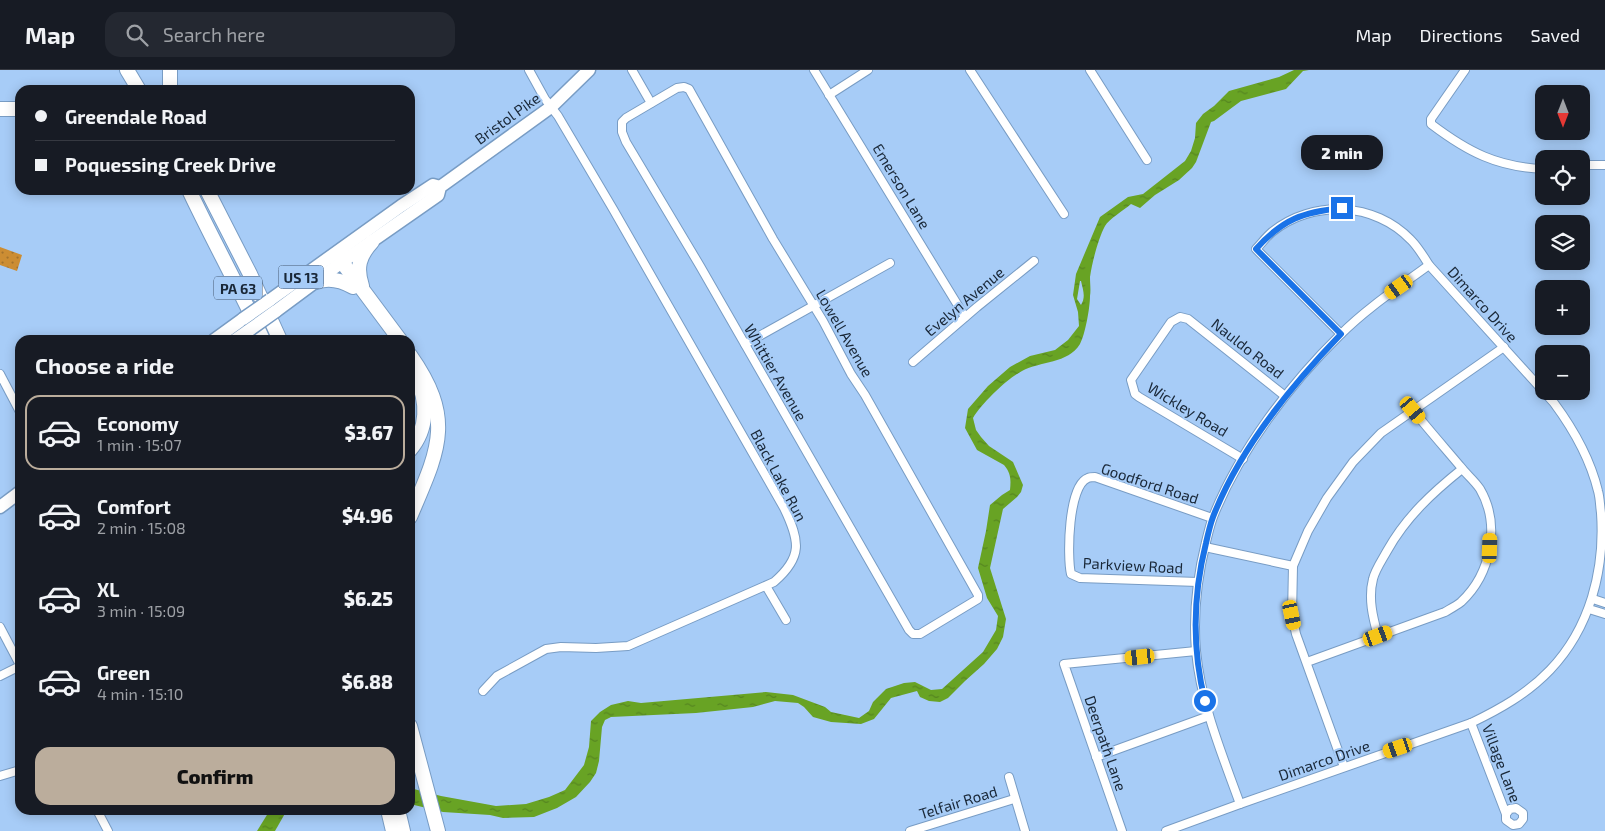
<!DOCTYPE html>
<html lang="en">
<head>
<meta charset="utf-8">
<style>
	:root { --surface:#171b24; --page:#242831; --text:#f1f3f6; --muted:#9ea1a6; --line:#363941; --accent:#bbad9c }
	body { margin:0; font-family:"Exo 2",sans-serif; background:var(--page); color:var(--text); height:100vh; display:flex; flex-direction:column; font-size:19px; white-space:nowrap }
	* { box-sizing:border-box; margin:0 }
	p { font-size:16px; color:var(--muted) }
	.icon { flex:none; width:28px; height:28px; fill:none; stroke:currentColor; stroke-width:2; stroke-linecap:round; stroke-linejoin:round }
	.map { position:relative; flex:1; overflow:hidden }
	.panel { position:absolute; left:15px; top:265px; width:400px; height:480px; display:flex; flex-direction:column; background:var(--surface); border-radius:15px; box-shadow:0 2px 12px #0003 }
	.panel>* { flex:none }
	.banner { position:absolute; left:15px; top:15px; width:400px; height:110px; border-radius:15px; box-shadow:0 2px 12px #0003; display:grid; align-content:center; height:110px; padding:0 20px; background:var(--surface) }
	.needle { width:32px; rotate:180deg }
	.fabs { position:absolute; left:1535px; top:15px; display:grid; gap:10px }
	.fabs a { display:grid; place-items:center; width:55px; height:55px; border-radius:10px; background:var(--surface); box-shadow:0 2px 12px #0003; font-size:25px }
	.end { position:absolute; width:22px; height:22px; margin:-11px; border:6px solid #1a73e8; background:#fff; box-shadow:0 0 0 2px #fff }
	.from { border-radius:50% }
	.bubble { position:absolute; height:35px; border-radius:15px; background:var(--surface); box-shadow:0 2px 12px #0003; font-size:16px; font-weight:800; line-height:35px; text-align:center }
	.car { position:absolute; width:15px; height:30px; margin:-15px -8px; border-radius:6px; box-shadow:0 0 4px 1px #0007; background:linear-gradient(#f5c518 24%,#345 0 40%,#f5c518 0 76%,#345 0 86%,#f5c518 0) }
	.banner b { display:flex; align-items:center; gap:18px; height:48px; font-size:19px }
	.banner b+b { border-top:1px solid var(--line) }
	.banner i { width:12px; height:12px; background:var(--text) }
	ul { padding:0; list-style:none }
	li { display:flex; align-items:center; gap:15px; height:75px; margin:0 10px 8px; padding:0 10px; border:2px solid transparent; border-radius:15px }
	li div { flex:1 }
	li b { display:block; font-size:19px }
	li em { font-style:normal; font-weight:800 }
	li.selected { border-color:var(--accent) }
	li>.icon { width:45px; height:45px; stroke-width:1.5 }
	h2 { padding:0 20px; font-size:22px; line-height:60px }
	.cta { display:flex; gap:10px; margin-top:auto; padding:10px 20px }
	.cta a { flex:1; height:58px; border-radius:15px; background:var(--accent); color:#111; font-size:20px; font-weight:800; line-height:58px; text-align:center }
	header { display:flex; align-items:center; gap:30px; box-sizing:border-box; height:70px; padding:0 25px; background:var(--surface); border-bottom:1px solid var(--line) }
	header strong { font-size:24px }
	nav { display:flex; gap:28px; margin-inline-start:auto; font-size:18px }
	.search { width:350px; height:45px; background:var(--page); display:flex; align-items:center; gap:12px; box-sizing:border-box; padding:0 18px; border-radius:15px; color:var(--muted); font-size:19px }
	.map>svg:first-child { display:block }
	.park { fill:url(#park-dots) }
	.water { fill:url(#water-ripples); fill-rule:evenodd }
	.lines { fill:none; stroke-linecap:round; stroke-linejoin:round }
	.street-casing { stroke:#789cc4; stroke-width:10 }
	.primary-casing { stroke:#789cc4; stroke-width:15 }
	.highway-casing { stroke:#789cc4; stroke-width:16 }
	.street { stroke:#fff; stroke-width:8 }
	.primary { stroke:#fff; stroke-width:12 }
	.highway { stroke:#fff; stroke-width:14 }
	.primary-bridge-casing { stroke:#789cc4; stroke-width:15; stroke-linecap:butt }
	.primary-bridge { stroke:#fff; stroke-width:12 }
	.route { stroke:#1a73e8; stroke-width:6 }
	.labels { text-anchor:middle; dominant-baseline:central; stroke-width:4; stroke-linejoin:round; paint-order:stroke }
	.shield { fill:#a7ccf7; stroke:#445871; stroke-width:1 }
	.shield-label { font-size:14px; font-weight:bold; fill:#192737 }
	.street-label { font-size:15px; fill:#192737; stroke:#a7ccf7 }
</style>
</head>
<body>
<header>
<strong>Map</strong>
<div class="search"><svg class="icon" aria-label="search" viewBox="0 0 24 24"><circle cx="10" cy="10" r="6"/><path d="M15 15l6 6"/></svg>Search here</div>
<nav><a>Map</a><a>Directions</a><a>Saved</a></nav>
</header>
<div class="map">
<svg width="1605" height="761" viewBox="0 0 1605 761">
	<defs>
		<pattern id="park-dots" width="8" height="8" patternUnits="userSpaceOnUse" patternTransform="scale(1.25)"><rect width="8" height="8" fill="#cc8d33"/><path d="M2 2h.1M6 6h.1" fill="none" stroke="#a5732c" stroke-width="1.8" stroke-linecap="round"/></pattern>
		<pattern id="water-ripples" width="26" height="14" patternUnits="userSpaceOnUse" patternTransform="scale(1.25)"><rect width="26" height="14" fill="#68a324"/><path d="M2 4q2-2 4 0t4 0M15 11q2-2 4 0t4 0" fill="none" stroke="#558520"/></pattern>
	</defs>
	<rect width="100%" height="100%" fill="#a7ccf7"/>
	<path class="park" d="M0,177l22,8 -5,16 -17,-6z"/>
	<g class="water">
		<path d="M1294,0h15l-6,1 -17,18 -45,12 -27,20 -3,1 -15,40 -4,6 -13,12 -24,15 -15,13 -9,-4c-7,6 -22,15 -26,22 -7,13 -13,37 -15,51 0,7 1,13 0,19 0,12 -5,39 -10,48 -12,20 -40,17 -58,27 -15,8 -40,32 -49,47l3,12 5,7 8,9 24,16 10,23 -2,7 -4,5 -14,12 -13,59 16,51 -3,18 -6,12 -13,15 -19,17 -17,17 -8,4 -11,-1 -9,-4 -3,-6 -26,7 -17,21 -13,5 -30,-2 -18,-5 -9,-10 -6,-4 -23,-2 -22,6 -57,6 -85,4 -6,3 -3,7 -3,34 -3,12 -6,9 -14,15 -19,11 -23,9 -31,1 -13,-3 -47,-3 -33,-8v-16l31,8 55,10 30,-2 23,-7 16,-7 19,-25 5,-18 2,-26 9,-9 11,-7 17,-4 13,2 125,-11 27,3 32,12 6,5 28,6 10,-7 4,-9 13,-13 18,-6 11,-1 16,8 11,-1 41,-37 13,-22 2,-14 -11,-18 -9,-30 8,-37 4,-26 12,-10 8,-5c1,-10 1,-17 -6,-25l-27,-15 -12,-22 3,-19 20,-23 22,-19 20,-11 25,-6 13,-10 11,-14 -1,-14 -5,-17 3,-21 24,-57 28,-20 15,-3 42,-33 6,-10 4,-13 1,-15 7,-9 11,-8 15,-15 50,-14zM1080,211h1c2,9 5,16 0,24l-4,-6z"/>
		<path d="M270,740h17l-12,21h-18z"/>
	</g>
	<g class="lines">
		<defs>
			<g id="street">
				<path d="M632,0l19,33"/>
				<path d="M814,0l151,247"/>
				<path d="M970,0l94,144"/>
				<path d="M1090,0l57,90"/>
				<path d="M1465,0l-34,49v5c37,28 66,43 113,45"/>
				<path d="M684,17l5,2 84,150 50,82 28,53 14,21 113,200v4l-58,35h-7l-4,-4 -209,-364 -74,-124 -4,-10v-10l4,-4 51,-30z"/>
				<path d="M829,25l39,-25"/>
				<path d="M1581,95h24"/>
				<path d="M745,274l145,-81"/>
				<path d="M913,292l64,-55 57,-46"/>
				<path d="M0,304l20,38"/>
				<path d="M1243,389l-104,-62 -4,-3 -4,-14 40,-58 9,-5 8,2 97,77"/>
				<path d="M1205,477l88,19"/>
				<path d="M1198,512l-118,-4 -9,-4c-4,-17 -3,-89 17,-96 2,-1 5,-1 7,-1l117,41"/>
				<path d="M766,516l20,34"/>
				<path d="M1593,529l12,4"/>
				<path d="M1589,539l16,5"/>
				<path d="M0,557l20,38"/>
				<path d="M1378,566c-5,-18 -10,-38 -5,-57 2,-9 9,-19 14,-28 19,-34 45,-58 75,-82"/>
				<path d="M1307,592l138,-50c5,-3 11,-6 16,-10 30,-28 40,-77 19,-113 -6,-9 -14,-15 -20,-23 -16,-19 -32,-37 -47,-56"/>
				<path d="M0,606l20,-10"/>
				<path d="M483,621l14,-15 49,-27 15,-2 35,1 32,-2 146,-64c29,-25 26,-41 10,-74l-171,-299 -55,-93 -13,-17 -16,-29"/>
				<path d="M1471,653l35,91v6l7,5 6,-1 4,-5v-6l-7,-5 -6,1 -4,5"/>
				<path d="M1096,687l113,-41"/>
				<path d="M1344,697l-48,-133 -4,-19 1,-49 15,-35 19,-33 26,-36 28,-29 123,-86"/>
				<path d="M0,706l20,-6"/>
				<path d="M1009,707l16,54"/>
				<path d="M1240,734c-18,-50 -39,-100 -44,-153 -3,-36 1,-73 10,-109 2,-8 4,-17 7,-25 26,-66 77,-133 127,-182 27,-27 59,-48 89,-70"/>
				<path d="M97,740l11,21"/>
				<path d="M910,761l104,-32"/>
				<path d="M1122,761l-58,-167 132,-13"/>
				<path d="M1166,761l74,-27 231,-81c29,-14 56,-29 79,-53 40,-42 55,-100 51,-157 -1,-7 -1,-15 -3,-22 -8,-33 -24,-61 -44,-88l-125,-138c-5,-8 -11,-18 -18,-25 -36,-38 -98,-41 -139,-8 -6,5 -11,12 -16,17l85,85"/>
			</g>
			<g id="primary">
				<path d="M270,230l131,-94 32,-21 7,2"/>
				<path d="M276,241l66,-49 96,-67 2,-8 111,-80 38,-37"/>
				<path d="M214,270l29,-21"/>
				<path d="M235,270l13,-9"/>
				<path d="M0,437l20,-15"/>
			</g>
			<g id="highway">
				<path d="M127,0l12,20"/>
				<path d="M170,0v20"/>
				<path d="M0,39h20"/>
				<path d="M189,120c24,51 51,99 74,150"/>
				<path d="M207,120l43,84 30,66"/>
				<path d="M342,192l58,78"/>
				<path d="M316,212c13,-5 25,-2 37,5"/>
				<path d="M362,216c-6,-18 -3,-30 10,-44"/>
				<path d="M410,285c46,65 28,96 0,162"/>
				<path d="M410,380c18,-21 18,-49 6,-73"/>
				<path d="M410,656l28,105"/>
				<path d="M388,740l5,21"/>
				<path d="M398,740l5,21"/>
			</g>
		</defs>
		<use href="#street" class="street-casing"/>
		<use href="#primary" class="primary-casing"/>
		<use href="#highway" class="highway-casing"/>
		<use href="#street" class="street"/>
		<use href="#primary" class="primary"/>
		<use href="#highway" class="highway"/>
		<defs>
			<g id="primary-bridge">
				<path d="M243,249l27,-19"/>
				<path d="M248,261l28,-20"/>
			</g>
		</defs>
		<use href="#primary-bridge" class="primary-bridge-casing"/>
		<use href="#primary-bridge" class="primary-bridge"/>
	</g>
	<g class="lines">
		<path class="route" d="M1205,631c-13,-52 -12,-106 1,-158 2,-9 4,-18 7,-26 26,-68 78,-131 128,-183l-85,-85c27,-30 47,-37 86,-41"/>
	</g>
	<g class="labels">
		<g class="shield">
			<rect x="278.5" y="195.5" width="45" height="23" rx="4"/>
			<rect x="214" y="206.5" width="48" height="23" rx="4"/>
		</g>
		<g class="shield-label">
			<text x="301" y="207">US 13</text>
			<text x="238" y="218">PA 63</text>
		</g>
		<g class="street-label">
			<text transform="translate(507 48) rotate(-36)">Bristol Pike</text>
			<text transform="translate(902 116) rotate(59)">Emerson Lane</text>
			<text transform="translate(964 231) rotate(-40)">Evelyn Avenue</text>
			<text transform="translate(1483 234) rotate(48)">Dimarco Drive</text>
			<text transform="translate(845 263) rotate(60)">Lowell Avenue</text>
			<text transform="translate(1248 278) rotate(38)">Nauldo Road</text>
			<text transform="translate(776 302) rotate(60)">Whittier Avenue</text>
			<text transform="translate(1188 339) rotate(31)">Wickley Road</text>
			<text transform="translate(779 405) rotate(62)">Black Lake Run</text>
			<text transform="translate(1150 413) rotate(18)">Goodford Road</text>
			<text transform="translate(1133 495) rotate(3)">Parkview Road</text>
			<text transform="translate(1106 673) rotate(71)">Deerpath Lane</text>
			<text transform="translate(1324 690) rotate(-19)">Dimarco Drive</text>
			<text transform="translate(1502 693) rotate(69)">Village Lane</text>
			<text transform="translate(958 732) rotate(-17)">Telfair Road</text>
		</g>
	</g>
</svg>
<div class="fabs">
<a><svg class="needle" viewBox="-14 -14 28 28"><path d="M0-13l5 13h-10z" fill="#e53935"/><path d="M0 13l5-13h-10z" fill="#9ea1a6"/></svg></a>
<a><svg class="icon" aria-label="locate" viewBox="0 0 24 24"><circle cx="12" cy="12" r="6"/><path d="M12 2v4M12 18v4M2 12h4M18 12h4"/></svg></a>
<a><svg class="icon" aria-label="layers" viewBox="0 0 24 24"><path d="M12 4l9 5-9 5-9-5zM3 14l9 5 9-5"/></svg></a>
<a>+</a>
<a>−</a>
</div>
<i class="end from" style="left:1205px;top:631px"></i>
<i class="end" style="left:1342px;top:138px"></i>
<div class="bubble" style="left:1301px;top:65px;width:82px">2 min</div>
<i class="car" style="left:1399px;top:217px;rotate:235deg"></i>
<i class="car" style="left:1413px;top:340px;rotate:140deg"></i>
<i class="car" style="left:1490px;top:478px;rotate:2deg"></i>
<i class="car" style="left:1292px;top:545px;rotate:168deg"></i>
<i class="car" style="left:1378px;top:566px;rotate:70deg"></i>
<i class="car" style="left:1140px;top:587px;rotate:264deg"></i>
<i class="car" style="left:1398px;top:678px;rotate:251deg"></i>
<div class="banner">
<b><i class="from"></i>Greendale Road</b>
<b><i></i>Poquessing Creek Drive</b>
</div>
<section class="panel">
<h2>Choose a ride</h2>
<ul>
<li class="selected"><svg class="icon" aria-label="car" viewBox="0 0 24 24"><path d="M5 17H2v-5l4-1 3-4h7l3 4 3 1v5h-3M9 17h6M6 11h13"/><circle cx="7" cy="17" r="2"/><circle cx="17" cy="17" r="2"/></svg><div><b>Economy</b><p>1 min · 15:07</p></div><em>$3.67</em></li>
<li><svg class="icon" aria-label="car" viewBox="0 0 24 24"><path d="M5 17H2v-5l4-1 3-4h7l3 4 3 1v5h-3M9 17h6M6 11h13"/><circle cx="7" cy="17" r="2"/><circle cx="17" cy="17" r="2"/></svg><div><b>Comfort</b><p>2 min · 15:08</p></div><em>$4.96</em></li>
<li><svg class="icon" aria-label="car" viewBox="0 0 24 24"><path d="M5 17H2v-5l4-1 3-4h7l3 4 3 1v5h-3M9 17h6M6 11h13"/><circle cx="7" cy="17" r="2"/><circle cx="17" cy="17" r="2"/></svg><div><b>XL</b><p>3 min · 15:09</p></div><em>$6.25</em></li>
<li><svg class="icon" aria-label="car" viewBox="0 0 24 24"><path d="M5 17H2v-5l4-1 3-4h7l3 4 3 1v5h-3M9 17h6M6 11h13"/><circle cx="7" cy="17" r="2"/><circle cx="17" cy="17" r="2"/></svg><div><b>Green</b><p>4 min · 15:10</p></div><em>$6.88</em></li>
</ul>
<div class="cta"><a>Confirm</a></div>
</section>
</div>
</body>
</html>
